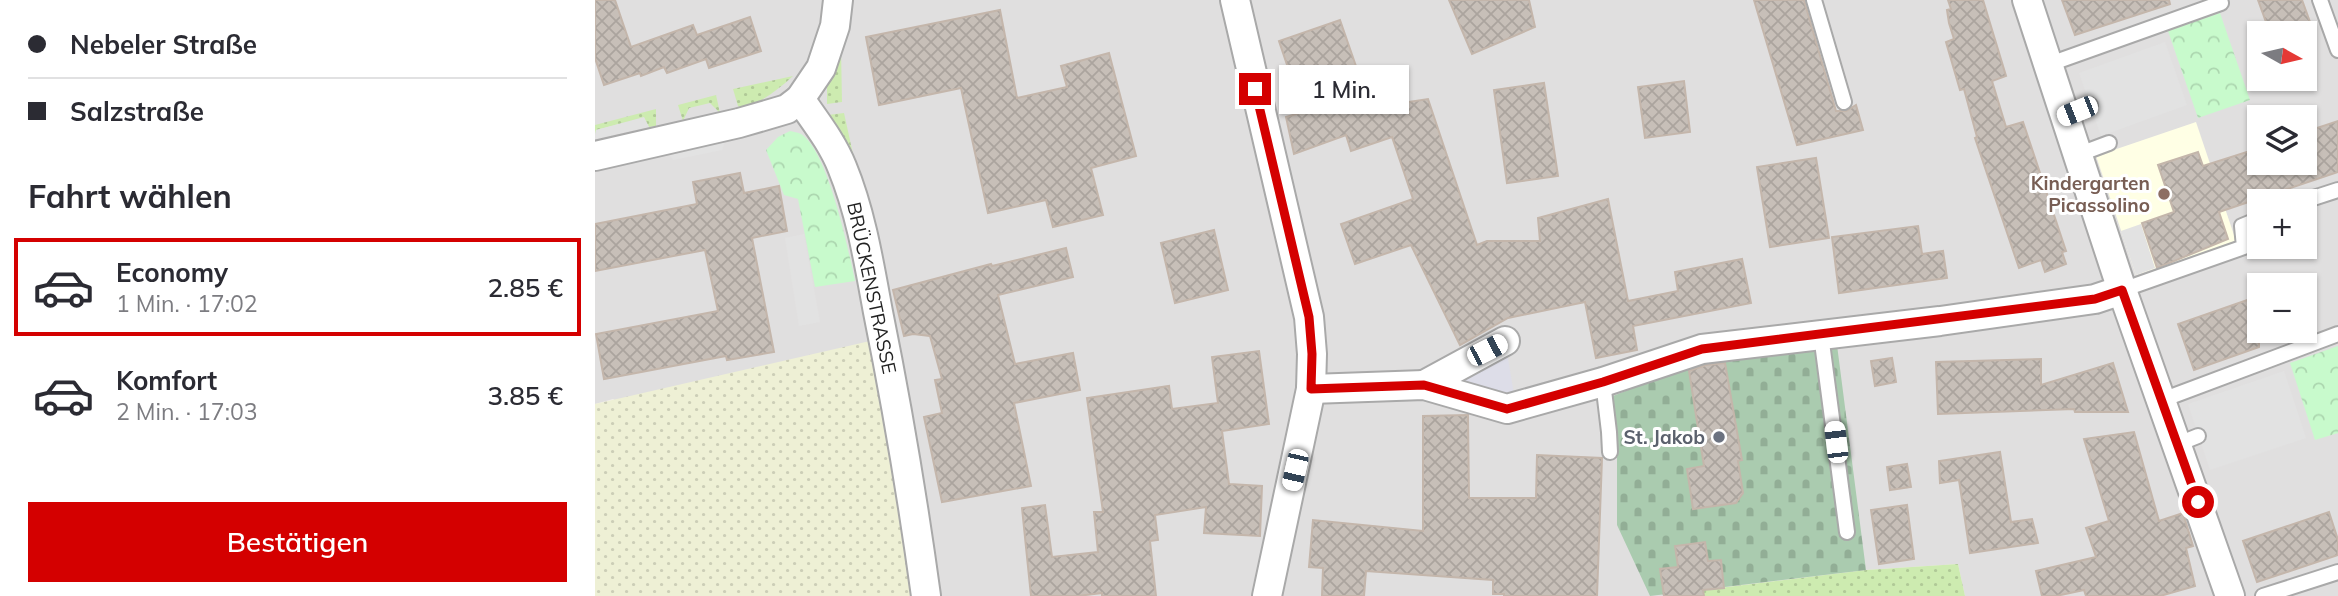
<!DOCTYPE html>
<html lang="de">
<head>
<meta charset="utf-8">
<style>
	:root { --surface:#fff; --page:#f7f7f7; --text:#2b2b33; --muted:#7c7c81; --line:#e1e1e2; --accent:#d40000 }
	body { margin:0; font-family:Mulish,sans-serif; background:var(--page); color:var(--text); height:100vh; display:flex; flex-direction:column; font-size:26px; white-space:nowrap }
	* { box-sizing:border-box; margin:0 }
	p { font-size:23px; color:var(--muted) }
	.icon { flex:none; width:38px; height:38px; fill:none; stroke:currentColor; stroke-width:2; stroke-linecap:round; stroke-linejoin:round }
	.map { position:relative; flex:1; overflow:hidden }
	.panel { display:flex; flex-direction:column; background:var(--surface); width:595px }
	.panel>* { flex:none }
	.top-card { display:grid; align-content:center; height:154px; padding:0 28px; background:var(--surface) }
	.needle { width:46px; rotate:98deg }
	.fabs { position:absolute; left:1652px; top:21px; display:grid; gap:14px }
	.fabs a { display:grid; place-items:center; width:70px; height:70px; border-radius:0px; background:var(--surface); box-shadow:0 2px 5px #0004; font-size:35px }
	.end { position:absolute; width:32px; height:32px; margin:-16px; border:9px solid #d40000; background:#fff; box-shadow:0 0 0 4px #fff }
	.from { border-radius:50% }
	.bubble { position:absolute; height:49px; border-radius:0px; background:var(--surface); box-shadow:0 2px 5px #0004; font-size:23px; font-weight:600; line-height:49px; text-align:center }
	.car { position:absolute; width:21px; height:42px; margin:-21px -10px; border-radius:9px; box-shadow:0 0 5px 2px #0007; background:linear-gradient(#fff 24%,#345 0 40%,#fff 0 76%,#345 0 86%,#fff 0) }
	.top-card b { display:flex; align-items:center; gap:24px; height:66px; font-size:26px }
	.top-card b+b { border-top:2px solid var(--line) }
	.top-card i { width:18px; height:18px; background:var(--text) }
	ul { padding:0; list-style:none }
	li { display:flex; align-items:center; gap:21px; height:98px; margin:0 14px 10px; padding:0 14px; border:4px solid transparent; border-radius:0px }
	li div { flex:1 }
	li b { display:block; font-size:26px }
	li em { font-style:normal; font-weight:600 }
	li.selected { border-color:var(--accent) }
	li>.icon { width:63px; height:63px; stroke-width:1.5 }
	h2 { padding:0 28px; font-size:32px; line-height:84px }
	.action { display:flex; gap:14px; margin-top:auto; padding:14px 28px }
	.action a { flex:1; height:80px; border-radius:0px; background:var(--accent); color:#fff; font-size:28px; font-weight:600; line-height:80px; text-align:center }
	main { display:flex; flex:1; min-height:0 }
	.map>svg:first-child { display:block }
	.residential { fill:#e0dfdf; fill-rule:evenodd }
	.education { fill:#ffffe5 }
	.farmland { fill:url(#farmland-dots) }
	.grass { fill:url(#grass-dots) }
	.cemetery { fill:url(#cemetery-stones) }
	.park { fill:url(#park-crowns) }
	.parking { fill:#e2e2e2 }
	.plaza { fill:#dddde8 }
	.building { fill:url(#building-cross-hatch); stroke:#c4b6ab; stroke-width:2 }
	.lines { fill:none; stroke-linecap:round; stroke-linejoin:round }
	.service-casing { stroke:#a9a9a9; stroke-width:18 }
	.minor-casing { stroke:#a9a9a9; stroke-width:32 }
	.service { stroke:#fff; stroke-width:14 }
	.minor { stroke:#fff; stroke-width:28 }
	.route { stroke:#d40000; stroke-width:9 }
	.education-dot { fill:#8d6e63; stroke:#fff; stroke-width:2.5 }
	.worship-dot { fill:#6b7280; stroke:#fff; stroke-width:2.5 }
	.labels { text-anchor:middle; dominant-baseline:central; stroke-width:6; stroke-linejoin:round; paint-order:stroke }
	.education-label { font-size:19px; font-weight:bold; fill:#785e54; stroke:#fff; text-anchor:end }
	.street-label { font-size:19px; fill:#222; stroke:#fff }
	.worship-label { font-size:19px; font-weight:bold; fill:#5b616d; stroke:#fff; text-anchor:end }
</style>
</head>
<body>
<main>
<section class="panel">
<div class="top-card">
<b><i class="from"></i>Nebeler Straße</b>
<b><i></i>Salzstraße</b>
</div>
<h2>Fahrt wählen</h2>
<ul>
<li class="selected"><svg class="icon" aria-label="car" viewBox="0 0 24 24"><path d="M5 17H2v-5l4-1 3-4h7l3 4 3 1v5h-3M9 17h6M6 11h13"/><circle cx="7" cy="17" r="2"/><circle cx="17" cy="17" r="2"/></svg><div><b>Economy</b><p>1 Min. · 17:02</p></div><em>2.85 €</em></li>
<li><svg class="icon" aria-label="car" viewBox="0 0 24 24"><path d="M5 17H2v-5l4-1 3-4h7l3 4 3 1v5h-3M9 17h6M6 11h13"/><circle cx="7" cy="17" r="2"/><circle cx="17" cy="17" r="2"/></svg><div><b>Komfort</b><p>2 Min. · 17:03</p></div><em>3.85 €</em></li>
</ul>
<div class="action"><a>Bestätigen</a></div>
</section>
<div class="map">
<svg width="1743" height="596" viewBox="0 0 1743 596">
	<defs>
		<pattern id="farmland-dots" width="8" height="8" patternUnits="userSpaceOnUse" patternTransform="scale(1.75)"><rect width="8" height="8" fill="#eef0d5"/><path d="M2 2h.1M6 6h.1" fill="none" stroke="#ccceb7" stroke-width="1.8" stroke-linecap="round"/></pattern>
		<pattern id="grass-dots" width="8" height="8" patternUnits="userSpaceOnUse" patternTransform="scale(1.75)"><rect width="8" height="8" fill="#cdebb0"/><path d="M2 2h.1M6 6h.1" fill="none" stroke="#b0c997" stroke-width="1.8" stroke-linecap="round"/></pattern>
		<pattern id="cemetery-stones" width="16" height="16" patternUnits="userSpaceOnUse" patternTransform="scale(1.75)"><rect width="16" height="16" fill="#aacbaf"/><path d="M2 7V4a2 2 0 0 1 4 0v3zM10 15v-3a2 2 0 0 1 4 0v3z" fill="#92ae96"/></pattern>
		<pattern id="park-crowns" width="20" height="18" patternUnits="userSpaceOnUse" patternTransform="scale(1.75)"><rect width="20" height="18" fill="#c8facc"/><path d="M2 6a3 3 0 1 1 6 0M12 15a3 3 0 1 1 6 0" fill="none" stroke="#acd6af"/></pattern>
		<pattern id="building-cross-hatch" width="8" height="8" patternUnits="userSpaceOnUse" patternTransform="scale(1.75)"><rect width="8" height="8" fill="#c7bfb8"/><path d="M0 0l8 8M0 8l8-8" fill="none" stroke="#aba49e"/></pattern>
	</defs>
	<rect width="100%" height="100%" fill="#f2efe9"/>
	<path class="residential" d="M0,0h1743v596h-373l-7,-32 -92,6 -162,20v6h-767l-324,-197 -18,5zM1664,33h46v46h-46zM1664,117h46v46h-46zM1664,201h46v46h-46zM1664,285h46v46h-46z"/>
	<path class="education" d="M1601,122l40,119 -100,34 -40,-119z"/>
	<path class="farmland" d="M275,341l45,255h-320v-192z"/>
	<g class="grass">
		<path d="M246,49l1,53 -15,2v-19z"/>
		<path d="M198,76c-15,14 -29,24 -49,33l-6,-3 -5,-17z"/>
		<path d="M121,95l4,18 -10,-10 -21,5 -6,13 -5,-16z"/>
		<path d="M61,109v17l-7,1 -5,-9 -48,12 -1,4v-9z"/>
		<path d="M249,113l14,64 -30,-62z"/>
		<path d="M1363,564l7,32h-261l-1,-6 163,-20z"/>
	</g>
	<path class="cemetery" d="M1242,345l29,225 -216,26 -33,-71v-69l-4,-60 75,-30z"/>
	<g class="park">
		<path d="M1625,13l30,87 -52,18 -30,-87z"/>
		<path d="M195,131c3,1 7,1 11,3 26,15 48,117 54,147l-40,6 -17,-88 -14,-4 -18,-45 12,-13z"/>
		<path d="M1743,346v87l-23,7 -25,-77z"/>
	</g>
	<g class="parking">
		<path d="M1570,42l22,63 -86,31 -22,-63z"/>
		<path d="M49,117l5,10 -54,12 1,-9z"/>
		<path d="M130,142l-3,8 -49,10 -6,-8z"/>
		<path d="M1546,224l14,44 -19,7 -15,-44z"/>
		<path d="M209,234l16,88 -21,4 -14,-88z"/>
		<path d="M1689,371l22,67 -96,32 -22,-66z"/>
	</g>
	<path class="plaza" d="M910,341l11,65 -92,-21z"/>
	<g class="building">
		<path d="M0,0h20l16,47 62,-22 4,10 53,-18 11,34 -52,17 -3,-9 -39,14 -3,-6 -23,9 -1,-3 -36,12 -9,-27z"/>
		<path d="M854,0h80l6,27 -63,27z"/>
		<path d="M1159,0h50l32,111h10l10,-6 7,25 -66,15z"/>
		<path d="M1353,0h35l23,76 -14,5 14,46 17,-5 43,129 -4,1 4,12 -21,8 -4,-12 -22,8 -44,-130 2,-1 -13,-48 -4,1 -14,-48 8,-3 -5,-16 -2,-13 4,-1z"/>
		<path d="M1467,0h107l1,4 -95,31z"/>
		<path d="M1663,0h44l12,33h-44z"/>
		<path d="M405,10l17,88 50,-11 -6,-21 48,-13 27,103 -45,12 12,47 -50,12 -7,-27 -58,13 -27,-125 -82,17 -13,-68z"/>
		<path d="M745,20l27,78 -20,9 1,4 80,-12 49,146 10,-4h53l-2,-23 70,-19 20,102 50,-10 -3,-19 67,-13 9,44 -118,23 4,24 -41,8 -11,-56 -77,16 -48,27 -49,-100 -56,19 -14,-40 72,-25 -21,-62 -41,14 -5,-16 -52,19 -8,-37 17,-5 -24,-71z"/>
		<path d="M1089,81l6,51 -45,6 -7,-51z"/>
		<path d="M949,83l14,93 -51,7 -13,-93z"/>
		<path d="M1743,121v51l-119,40 9,27 -71,29 -15,-45 32,-11 -16,-47 40,-13 5,14 56,-18v15h46v-31z"/>
		<path d="M1221,158l13,80 -59,9 -13,-80z"/>
		<path d="M145,173l4,20 35,-7 8,45 -35,7 22,114 -47,8 -1,-4 -122,23 -8,-45 122,-23 -13,-61 -110,21v-47l102,-20 -4,-22z"/>
		<path d="M1323,226l4,28 21,-3 4,27 -108,15 -7,-56z"/>
		<path d="M619,230l14,60 -53,13 -14,-60z"/>
		<path d="M471,248l7,29 -75,18 17,69 58,-11 7,37 -66,13 17,83 -89,16 -18,-85 18,-4 -7,-33 7,-1 -12,-43 -17,-2 -9,2 -11,-46 98,-26 1,2z"/>
		<path d="M1664,296v51l-65,23 -16,-46z"/>
		<path d="M664,351l10,73 -47,7 7,53 33,2 -2,50 -56,-3 2,-26 -51,8 3,25 -8,1 6,55h-54v-3l-24,3h-47l-9,-88 23,-3 7,52 46,-5 -4,-40h9l-16,-114 82,-12 3,23 46,-6 -6,-46z"/>
		<path d="M1297,358l4,24 -21,4 -4,-25z"/>
		<path d="M1446,359v26l72,-22 15,49h-53l-1,-3 -136,5 -2,-52z"/>
		<path d="M1130,363l17,97 -4,1 5,32 -7,10 -43,6 -6,-40 17,-3 -15,-95 17,-6z"/>
		<path d="M873,415l1,83h67l1,-43 65,3 -5,138h-93v-2h-11v-14l-127,-9 -2,25h-42l1,-28 -14,-1 4,-47 110,11v-115z"/>
		<path d="M1539,432l25,89 24,-8 10,33 -7,2 9,38 -35,10h-74l-2,-6 -28,6h-14l-6,-25 60,-14 -10,-29 23,-7 -25,-82z"/>
		<path d="M1405,452l11,70 21,-3 6,24 -68,10 -11,-73 -19,3 -1,-22z"/>
		<path d="M1312,464l4,23 -21,3 -3,-23z"/>
		<path d="M1312,505l7,54 -35,5 -8,-54z"/>
		<path d="M1734,512l9,28v15l-81,27 -14,-41z"/>
		<path d="M1110,542l3,19 13,-1 3,28 -21,2 1,6h-40l-4,-27 18,-2 -3,-21z"/>
	</g>
	<g class="lines">
		<defs>
			<g id="service">
				<path d="M1219,0l30,102"/>
				<path d="M1725,0l18,50"/>
				<path d="M1452,65l174,-62"/>
				<path d="M1469,116l26,-11"/>
				<path d="M1482,155l32,-12"/>
				<path d="M1709,201l34,-11"/>
				<path d="M1527,290l122,-43 -2,-21 17,-7"/>
				<path d="M1226,335l26,197"/>
				<path d="M1008,382l6,50 1,20"/>
				<path d="M1567,400l176,-66"/>
				<path d="M1583,444l20,-8"/>
				<path d="M1668,596l75,-24"/>
			</g>
			<g id="minor">
				<path d="M640,0l74,317 3,37 -1,35 -44,207"/>
				<path d="M1432,0l95,290 108,306"/>
				<path d="M205,99c15,22 32,43 42,68 19,46 27,96 36,145 19,94 35,189 48,284"/>
				<path d="M0,156l144,-33 48,-14 13,-10 21,-31 14,-42 3,-26"/>
				<path d="M829,385l81,-44"/>
				<path d="M716,389l113,-4 83,24 96,-27 99,-33 238,-28 155,-22 27,-9"/>
			</g>
		</defs>
		<use href="#service" class="service-casing"/>
		<use href="#minor" class="minor-casing"/>
		<use href="#service" class="service"/>
		<use href="#minor" class="minor"/>
	</g>
	<g class="lines">
		<path class="route" d="M660,89l54,228 3,37 -1,35 113,-4 83,24 96,-27 99,-33 393,-50 27,-9 76,212"/>
	</g>
	<circle class="education-dot" cx="1569" cy="194" r="7"/>
	<circle class="worship-dot" cx="1124" cy="437" r="7"/>
	<g class="labels">
		<g class="education-label">
			<text x="1555" y="183">Kindergarten<tspan x="1555" dy="22">Picassolino</tspan></text>
		</g>
		<g class="street-label">
			<text transform="translate(277 288) rotate(78)">BRÜCKENSTRASSE</text>
		</g>
		<g class="worship-label">
			<text x="1110" y="437">St. Jakob</text>
		</g>
	</g>
</svg>
<div class="fabs">
<a><svg class="needle" viewBox="-14 -14 28 28"><path d="M0-13l5 13h-10z" fill="#e53935"/><path d="M0 13l5-13h-10z" fill="#7c7c81"/></svg></a>
<a><svg class="icon" aria-label="layers" viewBox="0 0 24 24"><path d="M12 4l9 5-9 5-9-5zM3 14l9 5 9-5"/></svg></a>
<a>+</a>
<a>−</a>
</div>
<i class="end from" style="left:1603px;top:502px"></i>
<i class="end" style="left:660px;top:89px"></i>
<div class="bubble" style="left:684px;top:65px;width:130px">1 Min.</div>
<i class="car" style="left:1482px;top:111px;rotate:248deg"></i>
<i class="car" style="left:892px;top:350px;rotate:63deg"></i>
<i class="car" style="left:1241px;top:442px;rotate:353deg"></i>
<i class="car" style="left:700px;top:470px;rotate:193deg"></i>
</div>
</main>
</body>
</html>
